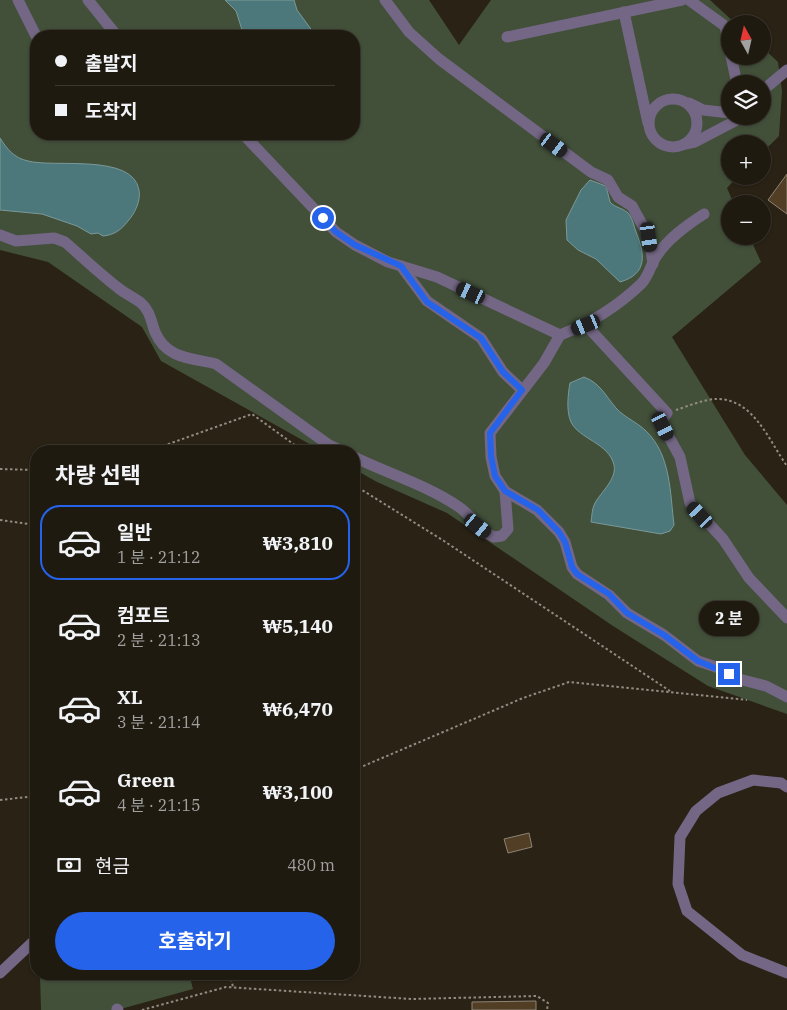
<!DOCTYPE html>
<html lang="ko">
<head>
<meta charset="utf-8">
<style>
	:root { --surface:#1f1a10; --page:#272319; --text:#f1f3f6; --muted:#a1a19f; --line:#3c3830; --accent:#2563eb }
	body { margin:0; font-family:"IBM Plex Serif","Noto Sans KR",serif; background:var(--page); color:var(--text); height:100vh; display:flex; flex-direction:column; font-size:19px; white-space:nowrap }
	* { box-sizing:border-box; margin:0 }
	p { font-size:16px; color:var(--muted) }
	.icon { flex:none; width:28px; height:28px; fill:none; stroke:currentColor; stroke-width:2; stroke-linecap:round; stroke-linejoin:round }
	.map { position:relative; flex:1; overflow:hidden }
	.sheet { position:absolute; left:30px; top:445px; width:330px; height:535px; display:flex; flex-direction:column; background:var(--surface); border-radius:20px; box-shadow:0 1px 4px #0004,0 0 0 1px var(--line) }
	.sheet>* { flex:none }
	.guide { position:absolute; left:30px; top:30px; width:330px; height:110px; border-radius:20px; box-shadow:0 1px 4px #0004,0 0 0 1px var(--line); display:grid; align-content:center; height:110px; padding:0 25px; background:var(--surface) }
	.needle { width:32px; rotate:352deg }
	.controls { position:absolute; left:721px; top:15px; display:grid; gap:10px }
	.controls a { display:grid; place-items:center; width:50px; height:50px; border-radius:50%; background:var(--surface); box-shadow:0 1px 4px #0004,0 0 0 1px var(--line); font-size:25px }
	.end { position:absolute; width:22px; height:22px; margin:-11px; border:6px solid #2563eb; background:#fff; box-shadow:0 0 0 2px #fff }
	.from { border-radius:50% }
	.bubble { position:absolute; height:35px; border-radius:18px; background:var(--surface); box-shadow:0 1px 4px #0004,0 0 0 1px var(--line); font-size:16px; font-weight:700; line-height:35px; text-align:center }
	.car { position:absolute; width:15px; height:30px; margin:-15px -8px; border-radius:6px; box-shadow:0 0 4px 1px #0007; background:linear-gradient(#222 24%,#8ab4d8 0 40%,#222 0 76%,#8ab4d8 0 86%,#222 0) }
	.guide b { display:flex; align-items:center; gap:18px; height:48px; font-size:19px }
	.guide b+b { border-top:1px solid var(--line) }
	.guide i { width:12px; height:12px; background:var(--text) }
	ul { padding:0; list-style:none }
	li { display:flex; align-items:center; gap:15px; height:75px; margin:0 10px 8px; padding:0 15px; border:2px solid transparent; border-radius:20px }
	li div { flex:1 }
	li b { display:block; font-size:19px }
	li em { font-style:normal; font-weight:700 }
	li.selected { border-color:var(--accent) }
	li>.icon { width:45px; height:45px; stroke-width:1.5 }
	h2 { padding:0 25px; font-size:22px; line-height:60px }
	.pay { display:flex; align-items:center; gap:12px; height:55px; padding:0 25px; font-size:19px }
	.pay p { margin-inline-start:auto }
	.cta { display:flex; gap:10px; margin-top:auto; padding:10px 25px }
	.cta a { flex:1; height:58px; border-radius:30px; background:var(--accent); color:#fff; font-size:20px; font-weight:700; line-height:58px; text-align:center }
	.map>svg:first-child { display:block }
	.green { fill:#42503a; fill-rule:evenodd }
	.water { fill:#4c787b; stroke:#7b9998 }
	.building { fill:#513e24; stroke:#8f8476 }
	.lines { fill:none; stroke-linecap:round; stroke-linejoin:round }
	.path { stroke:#918b81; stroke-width:2; stroke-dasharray:2.5 2.5; stroke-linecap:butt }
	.minor { stroke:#746785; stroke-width:11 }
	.route { stroke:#2563eb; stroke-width:6 }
</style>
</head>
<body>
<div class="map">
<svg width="787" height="1010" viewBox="0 0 787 1010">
	<rect width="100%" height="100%" fill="#292215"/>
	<g class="green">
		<path d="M0,0h429l30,45 32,-45h219l26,24h-6v32h32l1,-8 15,14 4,29 -3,45 -16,16 -1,-8h-32v32h8l-11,12 7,16h-4v32h19l12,26 -89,75 73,118 42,50v209l-79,-28 -95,-60 -166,-113 -70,-31 -23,-13v-18h-32l-161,-90 -19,-34 -94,-65 -48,-12zM36,36h318v98h-318zM730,84h32v32h-32z"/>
		<path d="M46,974h143l4,15 -76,21h-76l-1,-35z"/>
	</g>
	<g class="water">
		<path d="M225,0h69l3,10 19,26h-72l-8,-25z"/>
		<path d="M0,138c7,11 14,20 28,23 26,7 105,-8 111,29 2,11 -4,23 -11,31 -7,9 -14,14 -25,15l-5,-3 -7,1 -14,-8 -35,-12 -42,-4z"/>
		<path d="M590,180l16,6 4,16c5,6 14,6 19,12 4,5 5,13 7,18 9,22 12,42 -16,50l-24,-23 -18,-9 -11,-10 -1,-20 15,-30z"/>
		<path d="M584,377c16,6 21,18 32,31 9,10 21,14 30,23 25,24 24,62 28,94l-4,6 -9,3 -70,-12c1,-6 1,-14 4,-19 6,-11 22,-24 19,-38 -5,-22 -35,-26 -43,-43 -5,-11 -3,-28 -1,-39z"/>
	</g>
	<g class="building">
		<path d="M787,174v40l-19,-14z"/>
		<path d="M529,833l3,14 -24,6 -4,-14z"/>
		<path d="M536,1001v9h-64v-8z"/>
	</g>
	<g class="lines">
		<g class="path">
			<path d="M676,410c12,-4 29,-11 41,-11 37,0 52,42 70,67"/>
			<path d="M149,451l103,-37 51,37"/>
			<path d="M0,469l36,1"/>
			<path d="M354,485l90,56 226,150"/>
			<path d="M0,520l36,5"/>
			<path d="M354,770l169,-72 46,-16 178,18"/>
			<path d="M0,800l36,-4"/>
			<path d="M230,974l3,13"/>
			<path d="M142,1010l84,-23 185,12 126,-3 11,7 -1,7"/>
		</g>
		<g class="minor">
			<path d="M18,0l18,36"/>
			<path d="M88,0l29,36"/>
			<path d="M385,0l24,32 30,27 152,113 17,8 10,17 14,9 17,31 4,27"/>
			<path d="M689,0l36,26 5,25"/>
			<path d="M624,12l24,111"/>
			<path d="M507,37l175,-37"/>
			<path d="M731,56l6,28"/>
			<path d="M762,91l25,-21"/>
			<circle cx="673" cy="123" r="24"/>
			<path d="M689,103l14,7 27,3"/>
			<path d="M243,134l93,98 19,13 33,17 49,15 123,58c29,-11 58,-29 81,-51 8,-8 9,-18 15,-27 11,-18 31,-32 48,-43"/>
			<path d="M685,144l10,-2 44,-23 1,-3"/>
			<path d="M0,235l16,6 38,-3 11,4c17,15 34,31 52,45 7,6 16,10 23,15 10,8 11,19 15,30 12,28 38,26 61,32l113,81 13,6"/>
			<path d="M401,266l26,35 54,37 22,34 19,18"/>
			<path d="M586,325l81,88 -4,5v8l17,31 10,46 33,36 26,39 38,40"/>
			<path d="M560,335l-16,28 -54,70 1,24 4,19 10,15 32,19 22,22 6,10 7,25 5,7 32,21 18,18 37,22 34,26 21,7 20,11 27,7 21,11"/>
			<path d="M354,457c35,17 73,28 105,50 13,9 20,23 35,30l8,-1 6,-7 -3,-38"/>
			<path d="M787,787l-6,-4 -28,-3 -35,13 -22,18 -16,26 -2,47 9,27 55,44 45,18"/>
			<path d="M0,973l36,-34"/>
			<path d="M117,1009l1,1"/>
		</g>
	</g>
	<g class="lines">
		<path class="route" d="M323,218l13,14 19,13 46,21 26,36 54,36 22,34 19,18 -32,43 1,23 4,20 10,15 33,19 21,22 6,10 7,25 5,7 32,20 18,19 37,22 34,26 31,13"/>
	</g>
</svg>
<div class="controls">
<a><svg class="needle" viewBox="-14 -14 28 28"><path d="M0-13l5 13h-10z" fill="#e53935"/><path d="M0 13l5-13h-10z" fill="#a1a19f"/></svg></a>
<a><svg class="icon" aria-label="layers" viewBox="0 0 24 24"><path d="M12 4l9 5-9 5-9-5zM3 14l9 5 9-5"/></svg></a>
<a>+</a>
<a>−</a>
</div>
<i class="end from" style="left:323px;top:218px"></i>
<i class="end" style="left:729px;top:674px"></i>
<div class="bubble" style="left:699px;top:601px;width:60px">2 분</div>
<i class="car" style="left:554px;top:145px;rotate:126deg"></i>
<i class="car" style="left:649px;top:237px;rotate:172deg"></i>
<i class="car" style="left:471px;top:293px;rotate:295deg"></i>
<i class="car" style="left:586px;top:325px;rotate:248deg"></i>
<i class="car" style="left:663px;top:426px;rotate:154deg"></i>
<i class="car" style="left:700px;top:515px;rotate:317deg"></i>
<i class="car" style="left:478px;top:526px;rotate:129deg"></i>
<div class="guide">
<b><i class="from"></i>출발지</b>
<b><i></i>도착지</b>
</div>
<section class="sheet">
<h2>차량 선택</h2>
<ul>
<li class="selected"><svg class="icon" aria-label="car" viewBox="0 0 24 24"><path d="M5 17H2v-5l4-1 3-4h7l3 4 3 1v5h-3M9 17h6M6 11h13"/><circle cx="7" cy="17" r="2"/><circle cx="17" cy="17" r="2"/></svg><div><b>일반</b><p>1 분 · 21:12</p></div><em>₩3,810</em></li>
<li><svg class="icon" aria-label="car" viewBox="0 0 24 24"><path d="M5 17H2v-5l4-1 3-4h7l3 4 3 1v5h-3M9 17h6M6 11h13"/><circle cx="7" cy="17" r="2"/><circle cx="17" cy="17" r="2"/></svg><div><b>컴포트</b><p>2 분 · 21:13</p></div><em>₩5,140</em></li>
<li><svg class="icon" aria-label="car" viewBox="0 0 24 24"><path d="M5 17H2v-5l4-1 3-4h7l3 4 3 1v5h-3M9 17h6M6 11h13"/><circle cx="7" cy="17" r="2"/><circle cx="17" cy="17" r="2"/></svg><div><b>XL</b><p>3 분 · 21:14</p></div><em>₩6,470</em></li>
<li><svg class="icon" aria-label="car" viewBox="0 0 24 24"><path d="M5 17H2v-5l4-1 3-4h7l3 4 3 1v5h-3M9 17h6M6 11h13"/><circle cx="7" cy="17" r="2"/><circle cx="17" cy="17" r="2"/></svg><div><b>Green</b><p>4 분 · 21:15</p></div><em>₩3,100</em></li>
</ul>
<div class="pay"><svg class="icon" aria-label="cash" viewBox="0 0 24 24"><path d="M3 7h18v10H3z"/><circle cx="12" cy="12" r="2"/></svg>현금<p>480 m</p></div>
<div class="cta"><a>호출하기</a></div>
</section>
</div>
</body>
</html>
